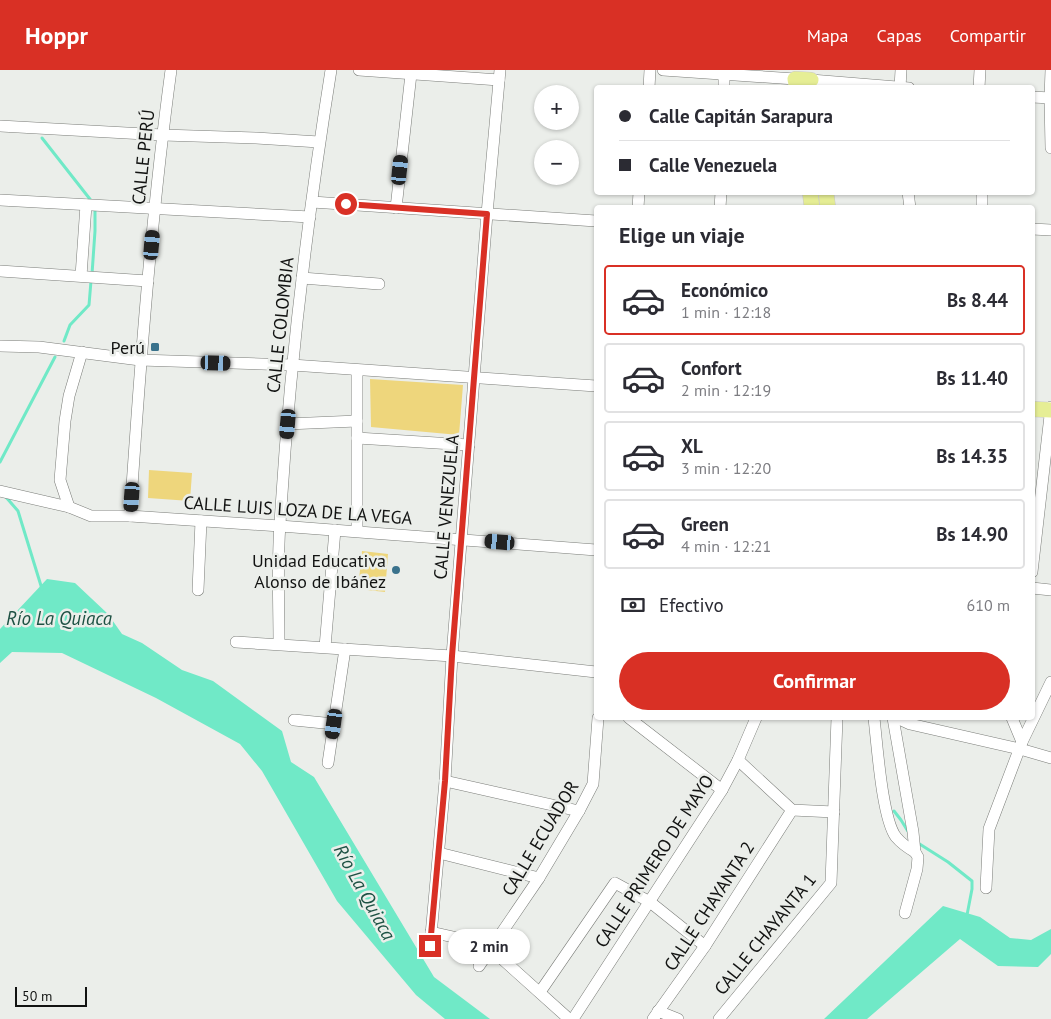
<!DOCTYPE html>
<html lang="es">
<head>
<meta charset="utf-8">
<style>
	:root { --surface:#fff; --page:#f2f2f3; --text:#2b2b33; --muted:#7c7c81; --line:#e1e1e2; --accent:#d93025 }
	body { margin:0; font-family:"PT Sans",sans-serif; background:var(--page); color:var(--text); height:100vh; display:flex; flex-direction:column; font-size:19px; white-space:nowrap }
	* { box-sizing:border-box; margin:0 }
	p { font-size:16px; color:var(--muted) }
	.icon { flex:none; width:28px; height:28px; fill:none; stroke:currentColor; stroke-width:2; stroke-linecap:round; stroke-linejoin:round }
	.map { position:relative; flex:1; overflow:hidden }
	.sheet { position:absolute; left:594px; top:135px; width:441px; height:515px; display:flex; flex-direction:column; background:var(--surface); border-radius:5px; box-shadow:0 1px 4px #0004 }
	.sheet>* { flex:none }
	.guide { position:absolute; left:594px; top:15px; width:441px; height:110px; border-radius:5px; box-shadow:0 1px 4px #0004; display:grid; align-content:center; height:110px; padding:0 25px; background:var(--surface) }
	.controls { position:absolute; left:534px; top:15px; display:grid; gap:10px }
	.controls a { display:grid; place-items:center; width:45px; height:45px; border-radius:50%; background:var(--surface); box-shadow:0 1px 4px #0004; font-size:25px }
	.scale { position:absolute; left:15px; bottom:12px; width:72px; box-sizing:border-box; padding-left:5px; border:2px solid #121312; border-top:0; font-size:14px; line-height:18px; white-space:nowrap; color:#121312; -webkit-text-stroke:4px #ebeeea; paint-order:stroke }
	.end { position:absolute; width:22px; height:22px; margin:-11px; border:6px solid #d93025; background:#fff; box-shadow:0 0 0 2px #fff }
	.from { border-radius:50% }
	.bubble { position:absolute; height:35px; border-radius:18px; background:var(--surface); box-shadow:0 1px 4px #0004; font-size:16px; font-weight:700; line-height:35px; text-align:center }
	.car { position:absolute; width:15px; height:30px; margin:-15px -8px; border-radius:6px; box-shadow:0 0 4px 1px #0007; background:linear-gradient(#222 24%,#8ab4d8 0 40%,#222 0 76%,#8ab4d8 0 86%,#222 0) }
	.guide b { display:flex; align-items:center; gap:18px; height:48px; font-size:19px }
	.guide b+b { border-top:1px solid var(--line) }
	.guide i { width:12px; height:12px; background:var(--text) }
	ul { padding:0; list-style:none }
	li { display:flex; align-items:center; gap:15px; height:70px; margin:0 10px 8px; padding:0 15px; border:2px solid var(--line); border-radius:5px }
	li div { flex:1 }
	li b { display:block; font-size:19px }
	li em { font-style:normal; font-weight:700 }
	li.selected { border-color:var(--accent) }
	li>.icon { width:45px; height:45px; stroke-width:1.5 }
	h2 { padding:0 25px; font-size:22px; line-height:60px }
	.pay { display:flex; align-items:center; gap:12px; height:55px; padding:0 25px; font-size:19px }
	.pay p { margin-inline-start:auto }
	.button { display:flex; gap:10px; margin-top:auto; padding:10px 25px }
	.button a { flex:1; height:58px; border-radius:30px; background:var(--accent); color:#fff; font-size:20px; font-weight:700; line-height:58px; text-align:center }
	header { display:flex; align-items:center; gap:30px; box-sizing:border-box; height:70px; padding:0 25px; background:var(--accent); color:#fff }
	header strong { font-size:24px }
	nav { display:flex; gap:28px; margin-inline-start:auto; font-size:18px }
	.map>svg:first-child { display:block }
	.green { fill:#eed67c }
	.water { fill:#70e9c7 }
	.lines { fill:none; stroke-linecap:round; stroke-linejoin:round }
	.stream { stroke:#70e9c7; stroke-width:3 }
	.minor-casing { stroke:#7b7d79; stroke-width:12 }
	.major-casing { stroke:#cbcbcb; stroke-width:16 }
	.minor { stroke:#fff; stroke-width:11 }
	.major { stroke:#e6ee95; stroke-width:15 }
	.route { stroke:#d93025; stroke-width:6 }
	.poi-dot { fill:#3a728c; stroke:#ebeeea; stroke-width:2 }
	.labels { text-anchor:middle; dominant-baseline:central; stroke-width:5; stroke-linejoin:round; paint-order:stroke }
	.street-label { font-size:18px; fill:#121312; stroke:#ebeeea }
	.poi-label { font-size:18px; fill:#121312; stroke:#ebeeea; text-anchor:end }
	.water-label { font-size:19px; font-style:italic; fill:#1d5143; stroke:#ebeeea }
</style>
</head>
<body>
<header>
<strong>Hoppr</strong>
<nav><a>Mapa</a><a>Capas</a><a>Compartir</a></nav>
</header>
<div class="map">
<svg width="1051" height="949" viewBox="0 0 1051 949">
	<rect width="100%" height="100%" fill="#ebeeea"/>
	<g class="green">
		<path d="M370,309l93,6 -4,50 -88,-8z"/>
		<path d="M149,400l43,3 -2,28 -42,-3z"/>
		<path d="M362,481l26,3 -3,38 -27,-3z"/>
	</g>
	<g class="water">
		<path d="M47,509l28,4 33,31 14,20 20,9 40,27 31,11 69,50 9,31 23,15 120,200 56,42h-45l-29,-24 -79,-94 -75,-130 -22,-27 -84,-46 -94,-45 -50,-1 -12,11v-34z"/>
		<path d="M943,836l37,11 30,21 21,2 20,-11v25l-13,13 -40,-1 -38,-27 -93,80h-43z"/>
	</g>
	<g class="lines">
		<g class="stream">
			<path d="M42,68l51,65"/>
			<path d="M92,204l3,-43v-23"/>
			<path d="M64,271l6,-16 19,-20 2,-24"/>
			<path d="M0,392l55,-105"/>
			<path d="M5,426l13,15 24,78"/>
			<path d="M894,741l7,9 8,13"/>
			<path d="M918,773l30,19 24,19v8l-5,26"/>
		</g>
		<defs>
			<g id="minor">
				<path d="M359,0l140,10"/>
				<path d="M663,0l132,9"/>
				<path d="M1051,0l-1,28 1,50"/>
				<path d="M811,10l98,8"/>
				<path d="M649,18l1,-18"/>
				<path d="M724,18v-14"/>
				<path d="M900,18l1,-18"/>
				<path d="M979,18l1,-18"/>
				<path d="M1032,27l19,1"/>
				<path d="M0,56l163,9 93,3 63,4"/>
				<path d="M908,122l2,16"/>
				<path d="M982,122v16"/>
				<path d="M0,130l310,17"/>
				<path d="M312,132l284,19"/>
				<path d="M396,138l15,-134"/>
				<path d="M638,138l1,-16"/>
				<path d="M720,138l1,-16"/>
				<path d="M1032,159l19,1"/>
				<path d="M0,201l148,10"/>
				<path d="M81,206l5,-71"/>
				<path d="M302,208l77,6"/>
				<path d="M0,276l39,1 101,13 152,5 304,21"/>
				<path d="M357,300v161"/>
				<path d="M287,354l70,-3"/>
				<path d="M357,368l112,7"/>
				<path d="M0,421l69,16 22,9h39l150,10 316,24"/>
				<path d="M69,437l-9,-27 5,-59 4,-25 13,-44"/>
				<path d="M130,446c10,-149 21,-298 41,-446"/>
				<path d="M1032,502l19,-165"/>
				<path d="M1032,518l19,2"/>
				<path d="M198,520l3,-69"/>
				<path d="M236,572l216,14 144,16"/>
				<path d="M279,574c0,-40 -2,-80 1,-120 9,-152 27,-304 51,-454"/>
				<path d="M325,577l10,-117"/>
				<path d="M629,648l93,72"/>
				<path d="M874,648c3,25 8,101 22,119 5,6 12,11 19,15"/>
				<path d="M893,648l20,114 2,20 3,5 -1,12 -12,44"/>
				<path d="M897,648l13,6 110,25 31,9"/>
				<path d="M1012,648l10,24"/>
				<path d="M294,650l40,4"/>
				<path d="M738,690l54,50 42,2"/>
				<path d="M328,693l17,-114"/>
				<path d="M445,711l134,30"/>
				<path d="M439,783l100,25"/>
				<path d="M986,818l3,-59 33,-87 29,-60"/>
				<path d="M431,862l40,9 20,8 78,70"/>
				<path d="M430,876l15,-165 7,-125 35,-442 13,-144"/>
				<path d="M479,896l60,-88 40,-67 14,-27 5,-66"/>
				<path d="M540,922l75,-109 35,19 55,44"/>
				<path d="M658,941l20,8"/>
				<path d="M573,949l149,-229 16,-30 18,-42"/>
				<path d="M653,949l52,-73 87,-136"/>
				<path d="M719,949l112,-136 6,-165"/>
			</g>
			<g id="major">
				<path d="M797,18l-2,-9 16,1"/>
				<path d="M810,122l2,16"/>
				<path d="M826,122l2,16"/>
				<path d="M1032,339l19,1"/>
			</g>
		</defs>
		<use href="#minor" class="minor-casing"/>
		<use href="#major" class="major-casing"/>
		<use href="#minor" class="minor"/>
		<use href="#major" class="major"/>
	</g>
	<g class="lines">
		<path class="route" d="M346,134l141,10 -35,442 -7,125 -15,165"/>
	</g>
	<g class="poi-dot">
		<rect x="150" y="272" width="10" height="10" rx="2.5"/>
		<circle cx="396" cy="500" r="5"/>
	</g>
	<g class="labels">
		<g class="street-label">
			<text transform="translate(143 87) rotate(-84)">CALLE PERÚ</text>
			<text transform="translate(280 255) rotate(-84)">CALLE COLOMBIA</text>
			<text transform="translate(446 437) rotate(-85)">CALLE VENEZUELA</text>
			<text transform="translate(298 440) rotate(4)">CALLE LUIS LOZA DE LA VEGA</text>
			<text transform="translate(540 768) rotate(-59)">CALLE ECUADOR</text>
			<text transform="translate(654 791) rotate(-57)">CALLE PRIMERO DE MAYO</text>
			<text transform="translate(709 836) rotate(-57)">CALLE CHAYANTA 2</text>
			<text transform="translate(765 864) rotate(-51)">CALLE CHAYANTA 1</text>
		</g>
		<g class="poi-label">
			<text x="145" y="277">Perú</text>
			<text x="386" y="490">Unidad Educativa<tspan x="386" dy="21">Alonso de Ibáñez</tspan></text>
		</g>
		<g class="water-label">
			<text x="59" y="548">Río La Quiaca</text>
			<text transform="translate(365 822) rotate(61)">Río La Quiaca</text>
		</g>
	</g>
</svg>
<div class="controls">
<a>+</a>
<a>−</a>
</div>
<div class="scale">50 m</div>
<i class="end from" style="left:346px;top:134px"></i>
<i class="end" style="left:430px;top:876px"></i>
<div class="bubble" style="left:448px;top:859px;width:82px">2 min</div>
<i class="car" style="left:400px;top:100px;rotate:6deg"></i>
<i class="car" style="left:152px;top:175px;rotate:5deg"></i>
<i class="car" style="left:216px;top:293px;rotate:92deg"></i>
<i class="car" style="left:288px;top:354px;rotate:185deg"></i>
<i class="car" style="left:132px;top:427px;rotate:184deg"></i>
<i class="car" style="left:500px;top:472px;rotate:275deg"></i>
<i class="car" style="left:334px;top:654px;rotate:188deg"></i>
<div class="guide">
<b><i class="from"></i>Calle Capitán Sarapura</b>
<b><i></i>Calle Venezuela</b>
</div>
<section class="sheet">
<h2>Elige un viaje</h2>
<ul>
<li class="selected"><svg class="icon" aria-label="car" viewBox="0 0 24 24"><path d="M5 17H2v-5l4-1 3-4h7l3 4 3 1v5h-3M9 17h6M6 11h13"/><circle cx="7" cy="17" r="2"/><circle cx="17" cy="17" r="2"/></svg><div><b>Económico</b><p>1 min · 12:18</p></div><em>Bs 8.44</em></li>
<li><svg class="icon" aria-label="car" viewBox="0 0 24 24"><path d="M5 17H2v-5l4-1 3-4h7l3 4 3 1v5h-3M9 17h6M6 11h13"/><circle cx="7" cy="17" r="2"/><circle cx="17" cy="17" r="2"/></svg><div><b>Confort</b><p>2 min · 12:19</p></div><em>Bs 11.40</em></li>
<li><svg class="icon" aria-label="car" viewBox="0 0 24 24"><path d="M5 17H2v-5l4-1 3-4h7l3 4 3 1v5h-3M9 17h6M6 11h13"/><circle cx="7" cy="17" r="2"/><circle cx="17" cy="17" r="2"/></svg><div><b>XL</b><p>3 min · 12:20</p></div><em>Bs 14.35</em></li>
<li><svg class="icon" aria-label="car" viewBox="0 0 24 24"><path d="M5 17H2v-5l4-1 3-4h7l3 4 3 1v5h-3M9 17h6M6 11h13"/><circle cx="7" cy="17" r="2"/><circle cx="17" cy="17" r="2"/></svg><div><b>Green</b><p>4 min · 12:21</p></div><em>Bs 14.90</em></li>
</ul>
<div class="pay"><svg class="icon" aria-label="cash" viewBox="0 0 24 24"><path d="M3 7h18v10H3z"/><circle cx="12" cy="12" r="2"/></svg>Efectivo<p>610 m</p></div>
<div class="button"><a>Confirmar</a></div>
</section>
</div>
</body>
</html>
